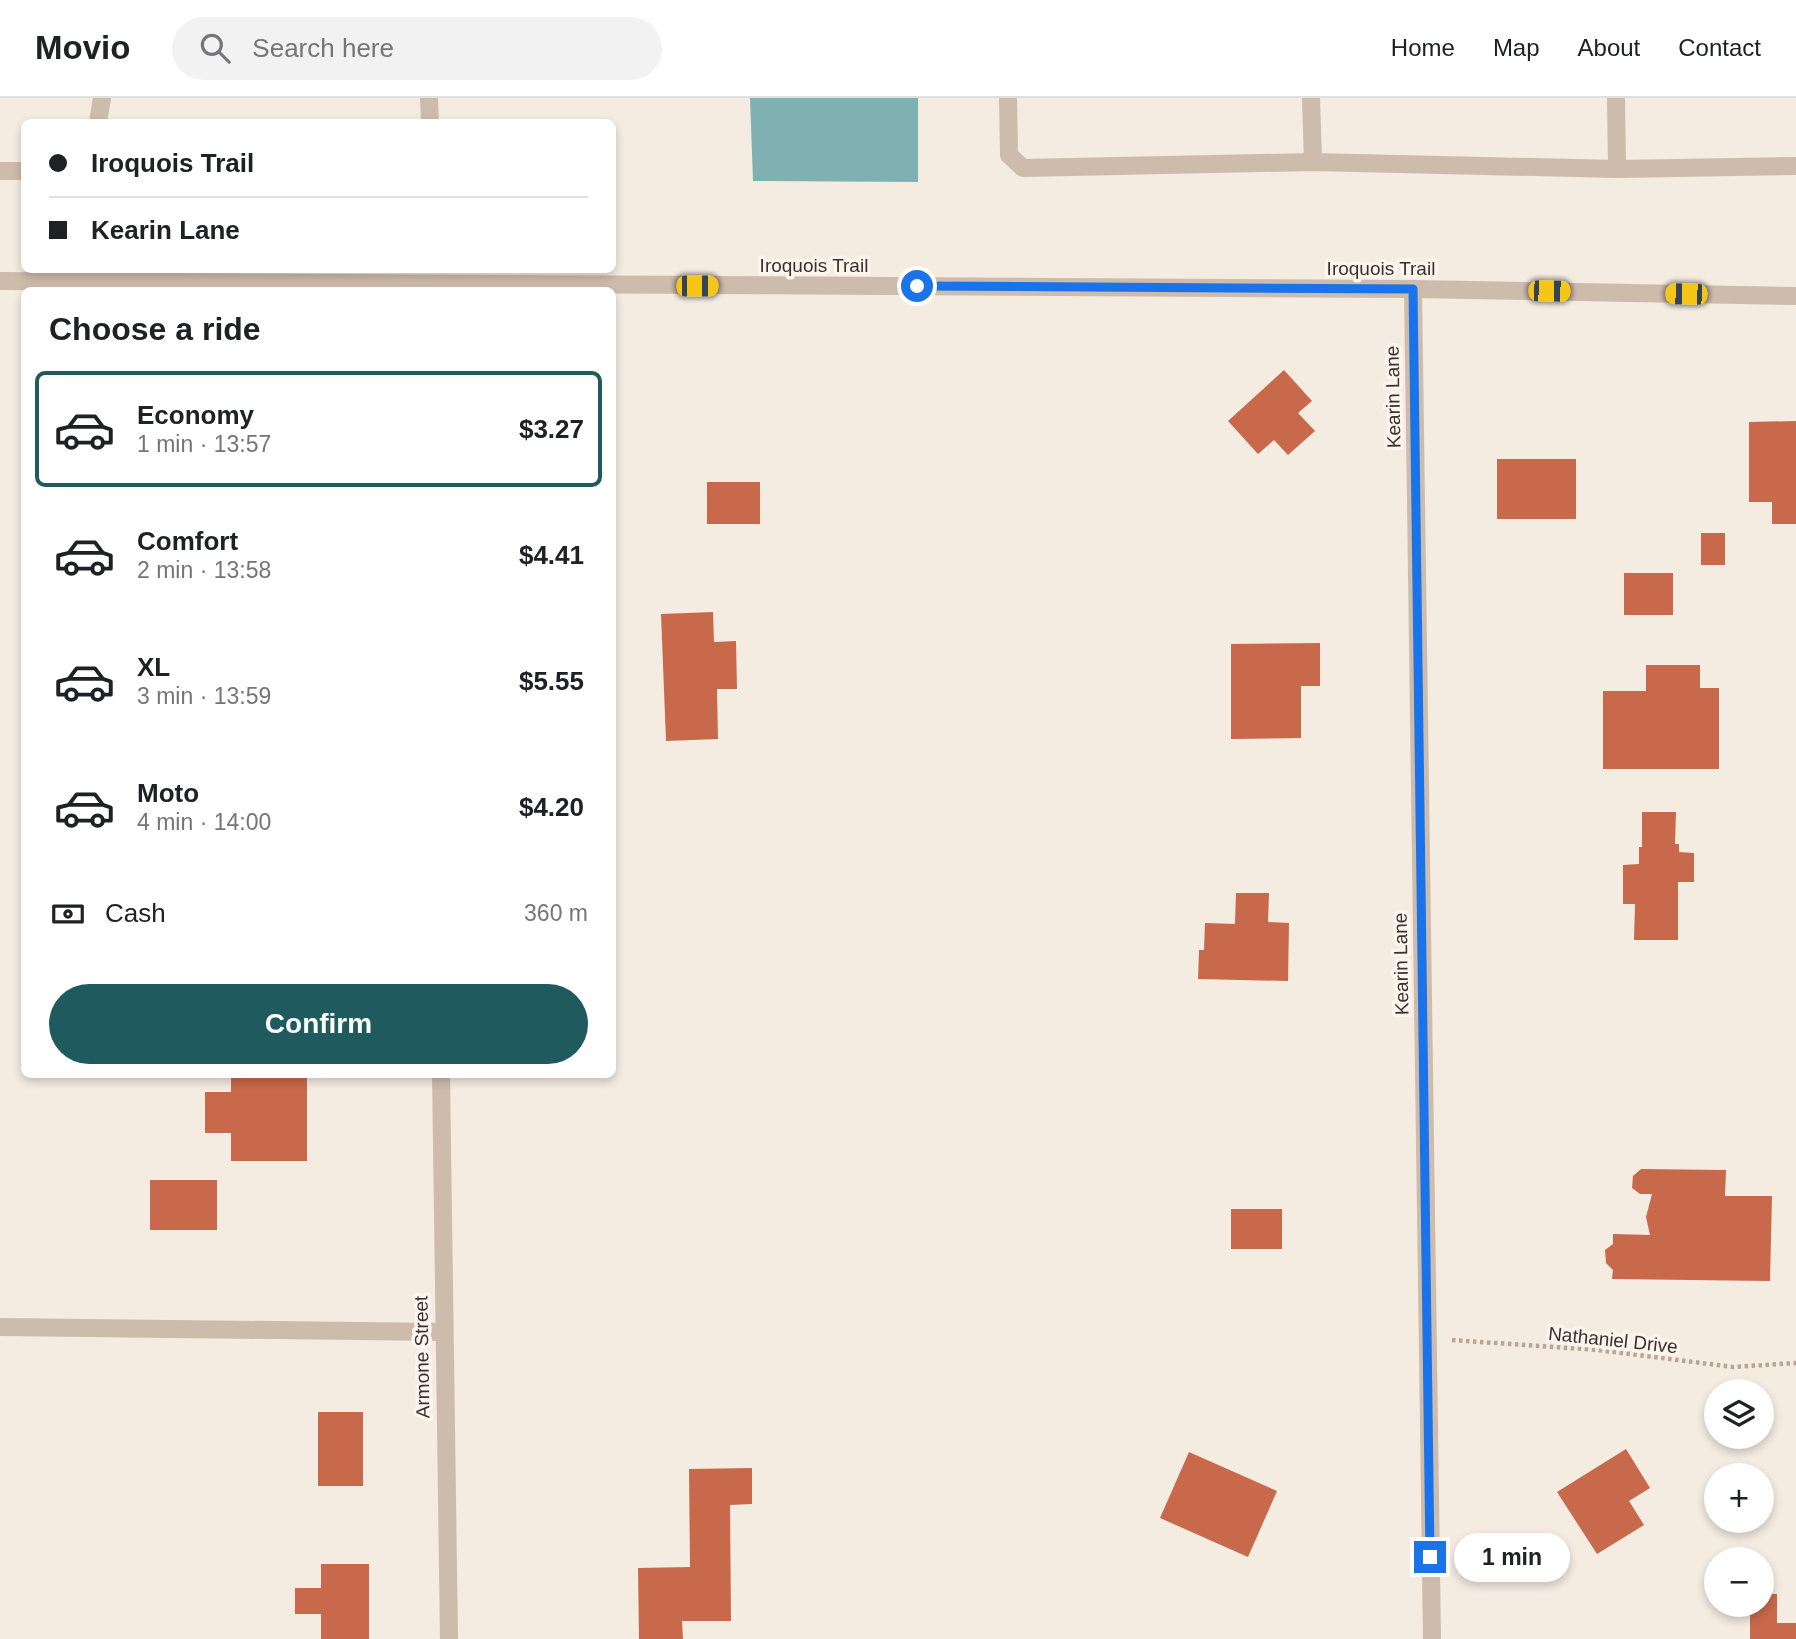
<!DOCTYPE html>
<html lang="en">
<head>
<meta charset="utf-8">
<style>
	:root { --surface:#fff; --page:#f2f2f2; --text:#202124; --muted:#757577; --line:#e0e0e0; --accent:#1f5a5e }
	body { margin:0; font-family:Arial,sans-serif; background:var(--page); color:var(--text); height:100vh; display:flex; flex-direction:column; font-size:26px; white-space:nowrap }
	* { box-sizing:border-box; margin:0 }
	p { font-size:23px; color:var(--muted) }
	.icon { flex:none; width:38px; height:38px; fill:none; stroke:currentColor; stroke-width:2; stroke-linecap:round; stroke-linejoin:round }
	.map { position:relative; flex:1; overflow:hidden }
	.side { position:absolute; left:21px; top:189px; width:595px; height:791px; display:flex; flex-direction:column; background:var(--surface); border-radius:10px; box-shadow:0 4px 10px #0003 }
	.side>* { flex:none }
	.guide { position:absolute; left:21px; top:21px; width:595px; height:154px; border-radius:10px; box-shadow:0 4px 10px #0003; display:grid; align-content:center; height:154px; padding:0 28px; background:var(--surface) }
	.tools { position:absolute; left:1704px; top:1281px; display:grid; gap:14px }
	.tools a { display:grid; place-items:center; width:70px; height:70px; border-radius:50%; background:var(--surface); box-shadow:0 4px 10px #0003; font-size:35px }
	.end { position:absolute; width:32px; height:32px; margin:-16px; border:9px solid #1a73e8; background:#fff; box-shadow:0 0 0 4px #fff }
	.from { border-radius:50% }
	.bubble { position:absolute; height:49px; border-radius:24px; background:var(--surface); box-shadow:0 4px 10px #0003; font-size:23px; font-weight:600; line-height:49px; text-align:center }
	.car { position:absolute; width:21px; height:42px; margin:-21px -10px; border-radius:9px; box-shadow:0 0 5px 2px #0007; background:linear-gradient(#f5c518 24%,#345 0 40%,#f5c518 0 76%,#345 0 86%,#f5c518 0) }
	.guide b { display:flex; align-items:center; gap:24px; height:66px; font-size:26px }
	.guide b+b { border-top:2px solid var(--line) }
	.guide i { width:18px; height:18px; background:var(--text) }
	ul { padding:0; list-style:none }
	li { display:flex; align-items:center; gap:21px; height:116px; margin:0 14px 10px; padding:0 14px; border:4px solid transparent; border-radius:10px }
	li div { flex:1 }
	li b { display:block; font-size:26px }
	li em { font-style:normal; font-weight:600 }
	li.on { border-color:var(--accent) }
	li>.icon { width:63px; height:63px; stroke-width:1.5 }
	h2 { padding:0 28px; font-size:32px; line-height:84px }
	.pay { display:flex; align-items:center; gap:18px; height:77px; padding:0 28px; font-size:26px }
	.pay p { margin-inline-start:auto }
	.button { display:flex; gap:14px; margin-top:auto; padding:14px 28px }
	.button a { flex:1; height:80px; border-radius:42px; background:var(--accent); color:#fff; font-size:28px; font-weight:600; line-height:80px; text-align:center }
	header { display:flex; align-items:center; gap:42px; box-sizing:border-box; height:98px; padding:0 35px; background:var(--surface); border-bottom:2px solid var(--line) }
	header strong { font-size:33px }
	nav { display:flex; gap:38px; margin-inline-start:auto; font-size:24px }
	.search { width:490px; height:63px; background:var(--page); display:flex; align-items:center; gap:18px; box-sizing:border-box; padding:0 24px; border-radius:38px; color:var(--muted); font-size:26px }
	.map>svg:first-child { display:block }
	.water { fill:#7fb0b2 }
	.building { fill:#c8694b }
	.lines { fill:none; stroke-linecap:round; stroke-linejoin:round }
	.path { stroke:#b9a596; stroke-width:4.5; stroke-dasharray:3.5 3.5; stroke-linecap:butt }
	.minor { stroke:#cdbbac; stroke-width:18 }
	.route { stroke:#1a73e8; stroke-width:9 }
	.labels { text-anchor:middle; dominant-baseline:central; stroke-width:7; stroke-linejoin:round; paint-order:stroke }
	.street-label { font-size:19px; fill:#3b302b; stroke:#fbf5ee }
</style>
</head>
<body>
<header>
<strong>Movio</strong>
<div class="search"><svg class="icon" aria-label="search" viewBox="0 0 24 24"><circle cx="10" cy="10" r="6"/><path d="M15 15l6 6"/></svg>Search here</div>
<nav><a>Home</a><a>Map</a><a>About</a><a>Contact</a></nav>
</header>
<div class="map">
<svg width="1796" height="1541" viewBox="0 0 1796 1541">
	<rect width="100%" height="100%" fill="#f4ebe1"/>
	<path class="water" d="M750,0h168v84l-165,-1z"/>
	<g class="building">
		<path d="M1284,272l28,31 -14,12 17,18 -27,24 -14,-15 -16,14 -30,-33z"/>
		<path d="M1796,323v103h-24v-22h-23v-80z"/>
		<rect x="1497" y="361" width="79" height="60"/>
		<rect x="707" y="384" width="53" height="42"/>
		<rect x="1701" y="435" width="24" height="32"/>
		<rect x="1624" y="475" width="49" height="42"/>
		<path d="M713,514l1,30 22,-1 1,48h-20l1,50 -52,2 -5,-127z"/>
		<path d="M1320,545v43h-19v52l-70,1v-95z"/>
		<path d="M1646,567h54v23h19v81h-116v-78h43z"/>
		<path d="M1642,714h34l-1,32h4v8l15,1v29h-16v58h-44l1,-36h-12v-39l16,-1v-17h3z"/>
		<path d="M1236,795h33l-1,29 21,1 -1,58 -90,-2 1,-29h5l1,-27 30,1z"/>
		<path d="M231,976h76v87h-76v-28h-26v-41h26z"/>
		<path d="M1641,1071l85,1 -1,26h47l-2,85 -158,-2 1,-9 -7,-7 -1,-13 8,-6v-10l37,1 -4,-18 6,-23h-12l-8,-6 1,-12z"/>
		<rect x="150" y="1082" width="67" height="50"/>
		<rect x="1231" y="1111" width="51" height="40"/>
		<rect x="318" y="1314" width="45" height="74"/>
		<path d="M1626,1351l24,39 -21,13 15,24 -47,29 -40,-62z"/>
		<path d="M1189,1354l88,39 -29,66 -88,-39z"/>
		<path d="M752,1370v36l-22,1 1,116h-49l1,18h-44l-1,-71 52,-1 -1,-98z"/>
		<path d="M321,1466h48v75h-48v-25h-26v-26h26z"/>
		<path d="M1762,1496h15v29h19v16h-46v-34h12z"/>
	</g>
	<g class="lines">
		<path class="path" d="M1452,1242l146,10 135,17 63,-4"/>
		<g class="minor">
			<path d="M429,0l1,24"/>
			<path d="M1008,0l1,57 14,13 290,-6 304,7 -1,-71"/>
			<path d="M1311,0l2,64"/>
			<path d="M98,24l4,-24"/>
			<path d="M1617,71l179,-3"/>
			<path d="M0,73h24"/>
			<path d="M0,183l1413,8 383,7"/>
			<path d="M1413,191l19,1350"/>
			<path d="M441,976l8,565"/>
			<path d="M0,1229l442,5"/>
		</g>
	</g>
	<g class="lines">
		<path class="route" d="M917,188l496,3 17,1268"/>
	</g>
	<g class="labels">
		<g class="street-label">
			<text x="814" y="167">Iroquois Trail</text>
			<text x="1381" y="170">Iroquois Trail</text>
			<text transform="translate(1393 299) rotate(-91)">Kearin Lane</text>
			<text transform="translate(1401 866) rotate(-91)">Kearin Lane</text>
			<text transform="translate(1613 1242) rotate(6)">Nathaniel Drive</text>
			<text transform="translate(422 1259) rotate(-91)">Armone Street</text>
		</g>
	</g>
</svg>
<div class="tools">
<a><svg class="icon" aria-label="layers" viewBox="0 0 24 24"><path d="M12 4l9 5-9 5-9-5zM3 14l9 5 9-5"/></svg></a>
<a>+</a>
<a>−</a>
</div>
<i class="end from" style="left:917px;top:188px"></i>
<i class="end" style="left:1430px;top:1459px"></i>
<div class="bubble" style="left:1454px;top:1435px;width:116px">1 min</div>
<i class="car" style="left:697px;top:188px;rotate:90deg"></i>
<i class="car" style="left:1549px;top:193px;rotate:91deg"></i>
<i class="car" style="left:1686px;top:196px;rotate:271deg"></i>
<div class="guide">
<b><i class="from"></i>Iroquois Trail</b>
<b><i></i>Kearin Lane</b>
</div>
<section class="side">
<h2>Choose a ride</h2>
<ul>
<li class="on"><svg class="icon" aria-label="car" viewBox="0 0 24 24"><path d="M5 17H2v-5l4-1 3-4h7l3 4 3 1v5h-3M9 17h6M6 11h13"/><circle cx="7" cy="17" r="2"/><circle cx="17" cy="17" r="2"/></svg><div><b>Economy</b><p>1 min · 13:57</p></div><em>$3.27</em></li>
<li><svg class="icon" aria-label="car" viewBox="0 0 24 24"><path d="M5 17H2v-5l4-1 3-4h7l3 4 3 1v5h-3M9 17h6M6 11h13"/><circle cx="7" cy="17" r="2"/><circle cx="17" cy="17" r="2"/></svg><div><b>Comfort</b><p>2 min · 13:58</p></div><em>$4.41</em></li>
<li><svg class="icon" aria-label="car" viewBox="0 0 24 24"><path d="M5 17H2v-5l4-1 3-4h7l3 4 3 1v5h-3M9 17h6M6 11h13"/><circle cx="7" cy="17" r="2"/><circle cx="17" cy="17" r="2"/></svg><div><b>XL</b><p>3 min · 13:59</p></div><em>$5.55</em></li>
<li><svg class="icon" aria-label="car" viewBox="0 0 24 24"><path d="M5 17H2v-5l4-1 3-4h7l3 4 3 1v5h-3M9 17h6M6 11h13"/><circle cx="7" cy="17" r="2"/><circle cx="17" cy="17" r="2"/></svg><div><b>Moto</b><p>4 min · 14:00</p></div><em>$4.20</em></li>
</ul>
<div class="pay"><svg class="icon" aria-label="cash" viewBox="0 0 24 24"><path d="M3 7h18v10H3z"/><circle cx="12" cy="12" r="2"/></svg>Cash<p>360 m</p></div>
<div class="button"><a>Confirm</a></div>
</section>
</div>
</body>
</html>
